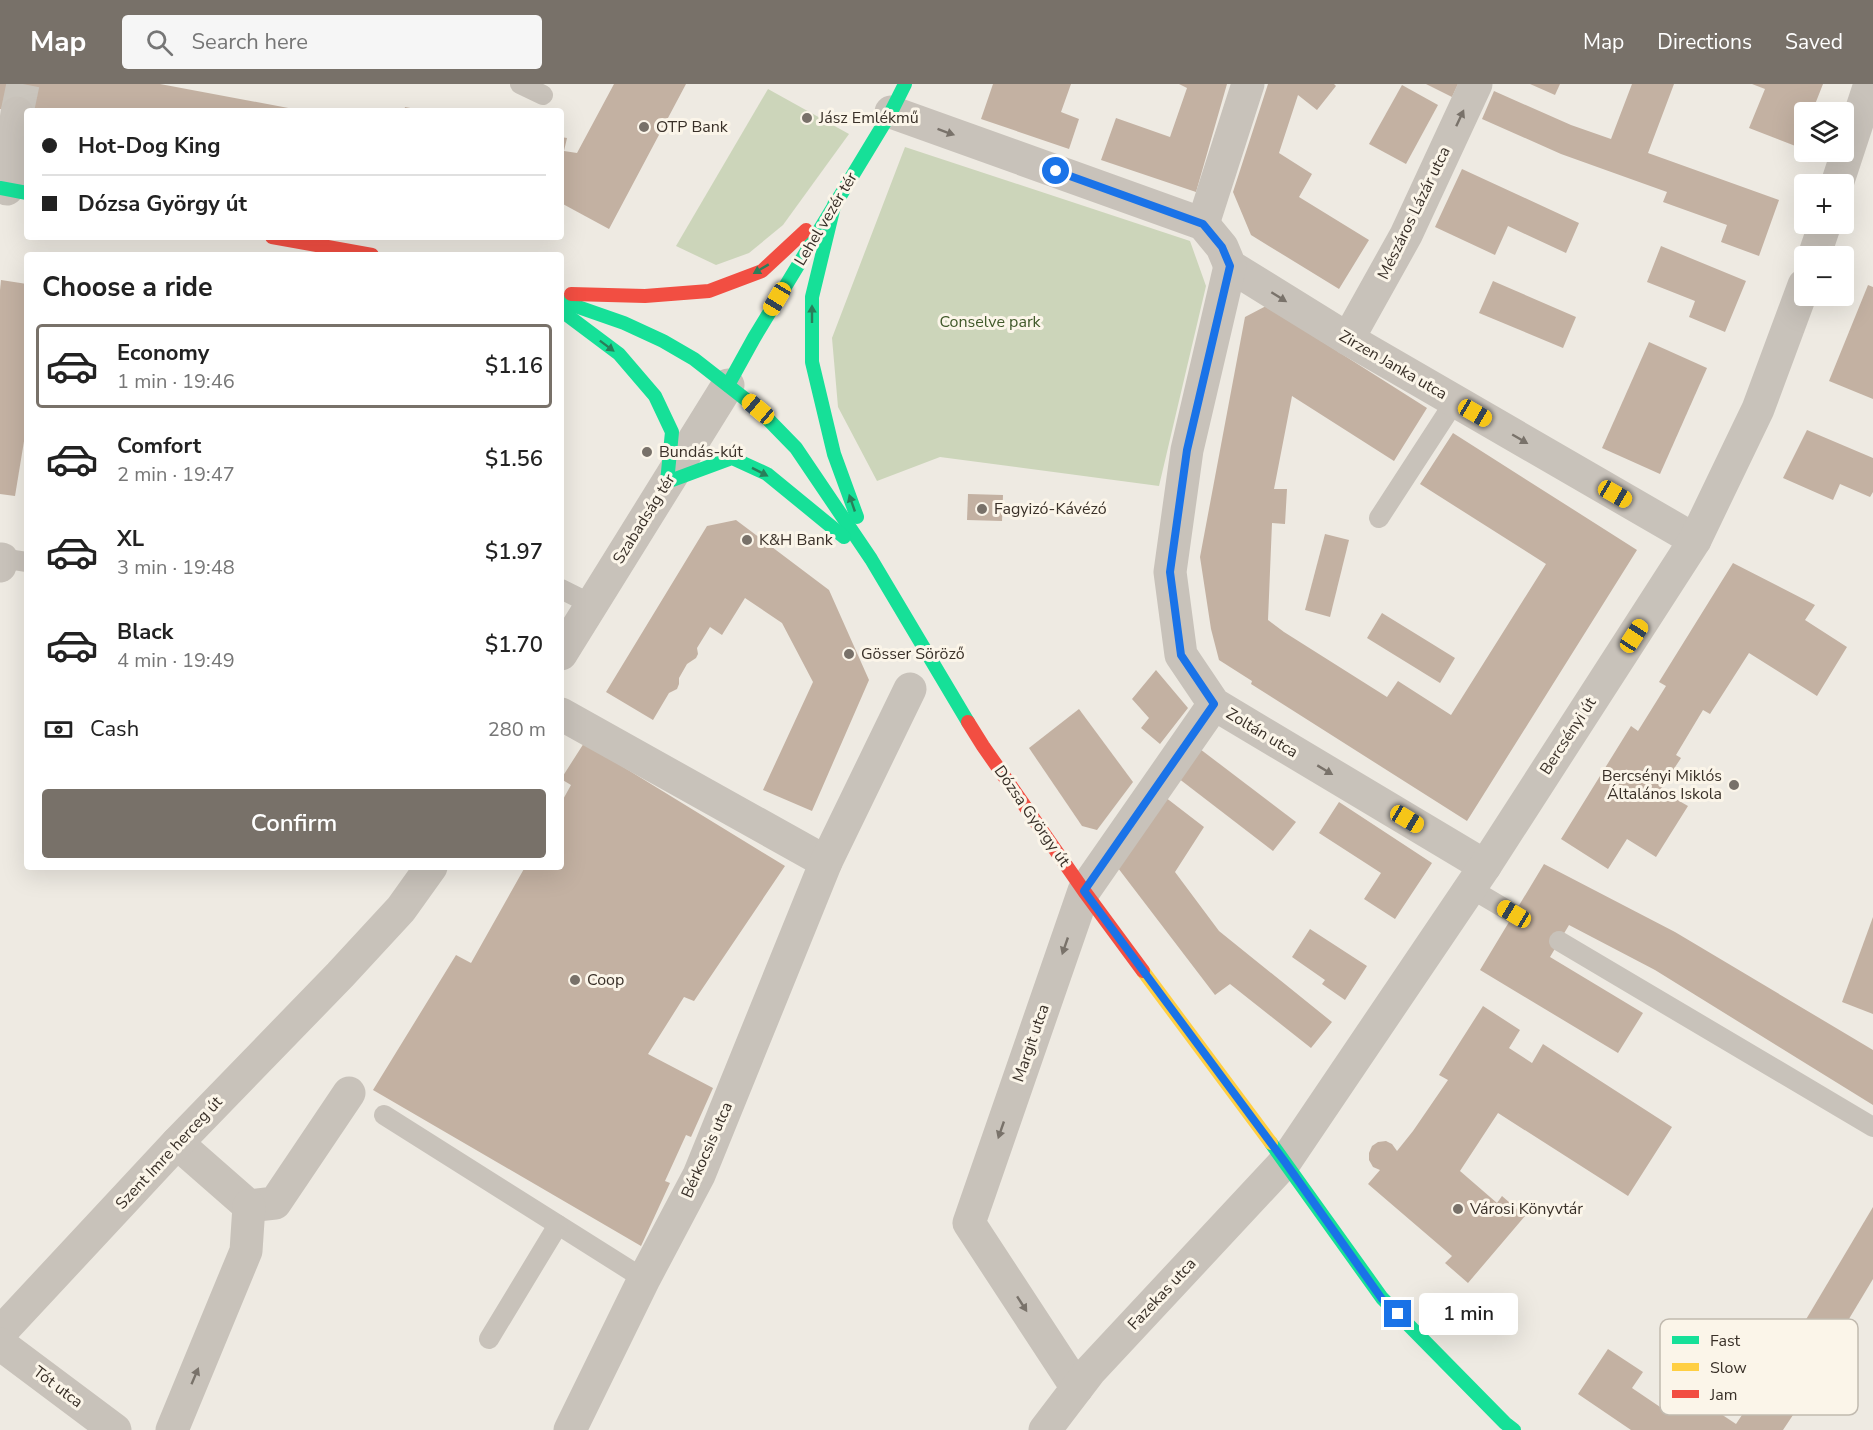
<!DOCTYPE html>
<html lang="en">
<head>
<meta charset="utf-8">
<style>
	:root { --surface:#fff; --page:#f6f6f6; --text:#222; --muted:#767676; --line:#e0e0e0; --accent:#787169 }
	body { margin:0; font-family:"Nunito Sans",sans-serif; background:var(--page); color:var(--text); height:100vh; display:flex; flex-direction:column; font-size:22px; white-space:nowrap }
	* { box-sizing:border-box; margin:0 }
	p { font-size:20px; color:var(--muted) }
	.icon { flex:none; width:33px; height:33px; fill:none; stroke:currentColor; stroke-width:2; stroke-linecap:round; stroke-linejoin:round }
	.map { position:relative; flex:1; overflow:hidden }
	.side { position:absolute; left:24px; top:168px; width:540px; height:618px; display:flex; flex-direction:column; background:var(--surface); border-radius:6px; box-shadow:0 6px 24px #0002 }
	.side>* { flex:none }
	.banner { position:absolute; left:24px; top:24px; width:540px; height:132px; border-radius:6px; box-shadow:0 6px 24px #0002; display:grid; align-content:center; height:132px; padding:0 18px; background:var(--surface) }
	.buttons { position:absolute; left:1794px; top:18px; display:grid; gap:12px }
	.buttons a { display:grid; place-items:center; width:60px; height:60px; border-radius:6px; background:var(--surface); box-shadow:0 6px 24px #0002; font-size:30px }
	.end { position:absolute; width:27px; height:27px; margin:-14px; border:8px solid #1a73e8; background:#fff; box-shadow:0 0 0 3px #fff }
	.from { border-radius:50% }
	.bubble { position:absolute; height:42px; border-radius:6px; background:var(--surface); box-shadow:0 6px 24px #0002; font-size:20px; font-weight:600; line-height:42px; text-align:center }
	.car { position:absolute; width:18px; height:36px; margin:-18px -9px; border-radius:8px; box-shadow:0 0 4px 2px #0007; background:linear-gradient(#f5c518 24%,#345 0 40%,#f5c518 0 76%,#345 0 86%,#f5c518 0) }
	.banner b { display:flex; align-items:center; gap:21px; height:57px; font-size:22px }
	.banner b+b { border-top:2px solid var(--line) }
	.banner i { width:15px; height:15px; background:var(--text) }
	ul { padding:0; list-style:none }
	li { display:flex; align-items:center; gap:18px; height:84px; margin:0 12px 9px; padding:0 6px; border:3px solid transparent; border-radius:6px }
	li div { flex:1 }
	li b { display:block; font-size:22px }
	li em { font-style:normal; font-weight:600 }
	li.selected { border-color:var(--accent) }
	li>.icon { width:54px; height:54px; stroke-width:1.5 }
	h2 { padding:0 18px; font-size:27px; line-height:72px }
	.pay { display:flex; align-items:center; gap:15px; height:66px; padding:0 18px; font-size:22px }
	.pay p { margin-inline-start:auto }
	.action { display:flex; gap:12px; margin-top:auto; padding:12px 18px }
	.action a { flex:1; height:69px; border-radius:6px; background:var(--accent); color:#fff; font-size:24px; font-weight:600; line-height:69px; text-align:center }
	header { display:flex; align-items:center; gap:36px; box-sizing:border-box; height:84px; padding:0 30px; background:var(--accent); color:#fff }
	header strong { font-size:28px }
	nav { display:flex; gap:33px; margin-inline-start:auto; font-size:21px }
	.search { width:420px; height:54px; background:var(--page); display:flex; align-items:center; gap:15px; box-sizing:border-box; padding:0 21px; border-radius:6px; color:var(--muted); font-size:22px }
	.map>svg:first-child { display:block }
	.green { fill:#ccd5ba }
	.building { fill:#c3b1a2 }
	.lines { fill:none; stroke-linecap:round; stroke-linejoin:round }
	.street-tunnel { stroke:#cac5bd; stroke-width:33; stroke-dasharray:33 16; stroke-linecap:butt }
	.lane { stroke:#c8c2ba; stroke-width:20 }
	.street { stroke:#c8c2ba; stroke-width:33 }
	.fast { stroke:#16e098; stroke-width:14 }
	.slow { stroke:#ffcf43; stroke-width:14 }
	.jam { stroke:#f24e42; stroke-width:14 }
	.oneway { fill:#79726a }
	.oneway2 { fill:#297f5a }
	.route { stroke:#1a73e8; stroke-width:8 }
	.poi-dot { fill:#787169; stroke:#fbf5e9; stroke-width:2 }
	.labels { text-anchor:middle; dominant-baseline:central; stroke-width:6; stroke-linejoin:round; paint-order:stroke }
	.poi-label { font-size:16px; fill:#393028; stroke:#fbf5e9; text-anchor:start }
	.street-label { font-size:16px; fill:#393028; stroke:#fbf5e9 }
	.park-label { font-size:16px; fill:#40592a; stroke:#fbf5e9 }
	.key { fill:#fbf5e9; stroke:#c1baaf; stroke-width:1.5 }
	.key-label { font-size:16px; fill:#393028 }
</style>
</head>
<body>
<header>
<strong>Map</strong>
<div class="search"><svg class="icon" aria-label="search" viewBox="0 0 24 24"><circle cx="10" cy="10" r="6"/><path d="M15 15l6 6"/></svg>Search here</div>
<nav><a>Map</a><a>Directions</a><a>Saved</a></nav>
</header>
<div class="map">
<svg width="1873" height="1346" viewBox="0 0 1873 1346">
	<rect width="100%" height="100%" fill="#eeeae2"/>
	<g class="green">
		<path d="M768,5l81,45 -66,91 -34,28 -33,12 -40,-19z"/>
		<path d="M905,63l285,94 16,45 -47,200 -219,-29 -63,24 -39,-74 -6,-69z"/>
	</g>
	<g class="building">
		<path d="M0,0h160l139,26 -272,1v3l-27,-5z"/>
		<path d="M614,0h72l-77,145 -48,-26v-66l6,1 -3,13 13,2z"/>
		<path d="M993,0h78l-10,28 18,7 -10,30 -88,-30z"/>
		<path d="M1179,0h48l-31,108 -95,-32 15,-42 54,19 17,-49z"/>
		<path d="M1268,0h66l2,2 -19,24 -19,-15 -19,58 33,21 -13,23 70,43 -30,49 -88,-54 -18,-43z"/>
		<path d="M1426,0h32l-6,13z"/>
		<path d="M1530,0h30l-5,11z"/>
		<path d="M1632,0h42l-26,69 131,47 -20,56 -38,-14 6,-17 -64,-23 4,-10 -106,-38 -79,-35 12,-28 77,34 40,14z"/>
		<path d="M1752,0h71l-11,28h-8v19l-6,16 -49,-19 16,-39z"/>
		<path d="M1402,1l36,20 -32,59 -37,-20z"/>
		<path d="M405,23l16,3v1h-17z"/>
		<path d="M1462,85l117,54 -13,30 -58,-27 -13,29 -60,-28z"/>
		<path d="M1661,162l85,35 -21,51 -36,-15 6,-16 -48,-19z"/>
		<path d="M1,196l26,4v139l-12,73 -15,-2v-204z"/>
		<path d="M1493,197l83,36 -13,31 -84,-35z"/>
		<path d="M1868,201l5,2v112l-44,-18z"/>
		<path d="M1266,222l161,102 -33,53 -102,-65 -18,93h13l-2,35 -13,-1 -4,97 16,12 103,65 11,-16 53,34 95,-151 -126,-80 33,-51 184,117 -170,271 -216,-137 1,-3 -33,-21 -8,-31 -11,-72 45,-240z"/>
		<path d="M1649,258l58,26 -47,106 -58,-26z"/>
		<path d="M1807,346l66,28v34l-3,5 -30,-13 -7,16 -50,-22z"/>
		<path d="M968,410l35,1 -1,26 -35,-1z"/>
		<path d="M736,436l93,70 40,90 -57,131 -49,-21 50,-108 -31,-59 -37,-25 -23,37 -12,-8 -13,21 1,6 -2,4 -9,6 -8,14v6l-2,5 -8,4 -16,27 -47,-28 101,-166z"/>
		<path d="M1325,450l24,6 -19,77 -25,-7z"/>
		<path d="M1733,479l82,42 -10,15 42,27 -30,49 -68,-43 -39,61 -7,-4 -27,45 5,3 -21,32 28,16 -32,51 -29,-18 -19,30 -47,-30 70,-113 7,5 28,-45 -7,-4z"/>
		<path d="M1382,529l73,45 -15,25 -73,-45z"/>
		<path d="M1156,586l32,38 -28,36 -19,-16 8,-10 -17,-19z"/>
		<path d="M1079,625l54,73 -36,48 -15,-4 -53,-78z"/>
		<path d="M584,659l201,123 -91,135 -10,-4 -36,57 65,34 -22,49 -5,-2 -21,46 5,2 -29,63 -268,-156 83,-135 15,8 54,-96h36v-64l10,-18 -10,-6z"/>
		<path d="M1200,665l96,73 -23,29 -95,-73z"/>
		<path d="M1165,713l39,30 -29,45 44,59 113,91 -21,26 -81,-64 -15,11 -97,-127z"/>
		<path d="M1339,718l93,61 -37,56 -31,-20 17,-26 -62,-40z"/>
		<path d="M1544,780l131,68 198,118v55l-218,-135 -86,-45 -19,32 93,56 -25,40 -138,-83z"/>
		<path d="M1873,833v97l-31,-12z"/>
		<path d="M1310,845l57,37 -22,34 -23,-16 3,-4 -33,-23z"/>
		<path d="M1483,922l37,24 -11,18 23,15 11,-19 129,83 -44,69 -130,-83 -38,58 37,32 5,-7 23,20 -57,67 -23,-20 7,-7 -84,-72 12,-14 -7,-3 -4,-7v-7l3,-7 6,-4 8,-1 6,3 5,7 16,-20 35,-51 -9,-5z"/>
		<path d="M1873,1123v72l-53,88 -31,-19z"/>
		<path d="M1608,1265l35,23 -11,16 37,25 16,-23 51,34 28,-42 35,24 -16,24h-152l-53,-36z"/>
	</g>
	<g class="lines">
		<path class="street-tunnel" d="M17,29l6,-29"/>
		<g class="lane">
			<path d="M520,0l23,11"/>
			<path d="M1379,434l76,-117"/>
			<path d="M0,474l27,4"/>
			<path d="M561,505l30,15"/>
			<path d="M1470,804l44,26"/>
			<path d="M1559,857l314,186"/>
			<path d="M384,1031l260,164"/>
			<path d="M489,1255l69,-114"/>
		</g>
		<g class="street">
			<path d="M891,28l312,112 19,23 8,19 118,73 347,201"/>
			<path d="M1837,100l33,-100"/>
			<path d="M7,105l10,-76"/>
			<path d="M1203,140l45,-140"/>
			<path d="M1814,172l11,-32"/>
			<path d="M1230,182l-43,184 -17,122 11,83 33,49 271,162"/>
			<path d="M1348,255l58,-104 70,-151"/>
			<path d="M0,482l2,-7"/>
			<path d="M561,570l167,-269"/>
			<path d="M561,630l265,148"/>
			<path d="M177,1059l72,63 26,-3 74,-110"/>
			<path d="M0,1249l177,-190 163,-168 61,-66 30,-42"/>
			<path d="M0,1260l115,86"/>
			<path d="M1077,1304l-108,-165 115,-332 130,-187"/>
			<path d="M172,1346l74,-179 3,-45"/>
			<path d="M570,1346l74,-151 55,-104 127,-313 84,-173"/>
			<path d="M1045,1346l45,-59 195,-209 200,-296 210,-326 63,-131 46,-124"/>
		</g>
		<g class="fast">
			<path d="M0,104l27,5"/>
			<path d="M835,118l-23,95v65l22,92 23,63"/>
			<path d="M561,217l63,22 39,18 31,18 64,50 38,39 75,111 97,163"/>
			<path d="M563,228l56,42 36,42 17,36 -5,50 65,-24 35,16 77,63"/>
			<path d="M728,301l26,-47 137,-226 14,-28"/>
			<path d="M1271,1059l111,155 123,125 9,7"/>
		</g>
		<path class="slow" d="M1143,887l128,172"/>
		<g class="jam">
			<path d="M272,153l100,18"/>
			<path d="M571,210l74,2 64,-5 53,-20 44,-41"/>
			<path d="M968,638l15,24 101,145 59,80"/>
		</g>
	</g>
	<defs><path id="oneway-solid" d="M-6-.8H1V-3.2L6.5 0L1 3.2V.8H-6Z" transform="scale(1.5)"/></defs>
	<g class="oneway">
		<use href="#oneway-solid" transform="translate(1460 34) rotate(-65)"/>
		<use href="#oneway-solid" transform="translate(946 48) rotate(20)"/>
		<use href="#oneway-solid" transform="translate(1279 213) rotate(32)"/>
		<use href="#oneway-solid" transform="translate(1520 355) rotate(30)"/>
		<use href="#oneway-solid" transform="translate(1325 686) rotate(31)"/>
		<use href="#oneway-solid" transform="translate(1065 862) rotate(109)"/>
		<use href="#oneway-solid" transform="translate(1001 1046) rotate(109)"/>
		<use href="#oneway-solid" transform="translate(1022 1220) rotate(57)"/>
		<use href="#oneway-solid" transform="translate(195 1292) rotate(-67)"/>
	</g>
	<g class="oneway2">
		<use href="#oneway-solid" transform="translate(761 185) rotate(149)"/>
		<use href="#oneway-solid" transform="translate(812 230) rotate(-90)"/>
		<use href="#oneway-solid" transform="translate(607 262) rotate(37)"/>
		<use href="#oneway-solid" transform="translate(760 388) rotate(27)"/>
		<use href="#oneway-solid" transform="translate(852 419) rotate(-109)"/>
	</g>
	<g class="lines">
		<path class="route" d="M1056,87l147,53 19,23 8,19 -43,184 -17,122 11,83 33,49 -130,187 201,271 97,137 16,15"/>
	</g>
	<g class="poi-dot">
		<circle cx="807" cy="34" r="6"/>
		<circle cx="644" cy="43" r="6"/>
		<circle cx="647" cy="368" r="6"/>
		<circle cx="982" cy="425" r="6"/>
		<circle cx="747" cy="456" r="6"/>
		<circle cx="849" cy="570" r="6"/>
		<circle cx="1734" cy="701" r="6"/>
		<circle cx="575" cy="896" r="6"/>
		<circle cx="1458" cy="1125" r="6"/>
	</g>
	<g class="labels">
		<g class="poi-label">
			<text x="819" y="34">Jász Emlékmű</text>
			<text x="656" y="43">OTP Bank</text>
			<text x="659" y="368">Bundás-kút</text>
			<text x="994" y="425">Fagyizó-Kávézó</text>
			<text x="759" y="456">K&amp;H Bank</text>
			<text x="861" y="570">Gösser Söröző</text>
			<text x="1722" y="692" text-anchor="end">Bercsényi Miklós<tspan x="1722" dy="18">Általános Iskola</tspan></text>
			<text x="587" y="896">Coop</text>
			<text x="1470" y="1125">Városi Könyvtár</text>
		</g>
		<g class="street-label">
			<text transform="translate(1414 129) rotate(-64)">Mészáros Lázár utca</text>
			<text transform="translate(826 135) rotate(-59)">Lehel vezér tér</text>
			<text transform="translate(1393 281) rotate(30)">Zirzen Janka utca</text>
			<text transform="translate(644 435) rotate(-58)">Szabadság tér</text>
			<text transform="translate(1262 649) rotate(31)">Zoltán utca</text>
			<text transform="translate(1568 652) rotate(-57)">Bercsényi út</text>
			<text transform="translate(1032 732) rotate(55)">Dózsa György út</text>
			<text transform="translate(1031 959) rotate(-71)">Margit utca</text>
			<text transform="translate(707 1066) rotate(-66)">Bérkocsis utca</text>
			<text transform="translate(169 1069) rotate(-47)">Szent Imre herceg út</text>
			<text transform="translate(1162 1210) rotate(-47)">Fazekas utca</text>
			<text transform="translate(58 1303) rotate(37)">Tót utca</text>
		</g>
		<g class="park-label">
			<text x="990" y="238">Conselve park</text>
		</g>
	</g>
	<rect x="1660" y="1235" width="198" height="96" rx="9" class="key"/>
	<rect x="1672" y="1252" width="27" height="8" fill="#16e098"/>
	<rect x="1672" y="1279" width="27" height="8" fill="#ffcf43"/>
	<rect x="1672" y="1306" width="27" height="8" fill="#f24e42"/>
	<g class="key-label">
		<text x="1710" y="1262">Fast</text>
		<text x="1710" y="1289">Slow</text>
		<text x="1710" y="1316">Jam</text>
	</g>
</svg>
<div class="buttons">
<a><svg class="icon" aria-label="layers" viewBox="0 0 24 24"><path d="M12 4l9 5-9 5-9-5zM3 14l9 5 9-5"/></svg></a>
<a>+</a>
<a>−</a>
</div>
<i class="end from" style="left:1056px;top:87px"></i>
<i class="end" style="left:1398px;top:1230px"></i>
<div class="bubble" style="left:1419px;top:1209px;width:99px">1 min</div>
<i class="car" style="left:777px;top:215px;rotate:211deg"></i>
<i class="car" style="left:758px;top:325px;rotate:310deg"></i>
<i class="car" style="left:1475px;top:329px;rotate:120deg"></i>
<i class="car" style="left:1615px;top:410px;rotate:120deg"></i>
<i class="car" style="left:1634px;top:552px;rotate:33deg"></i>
<i class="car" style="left:1407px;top:735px;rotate:121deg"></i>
<i class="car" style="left:1514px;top:830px;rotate:301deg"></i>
<div class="banner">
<b><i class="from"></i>Hot-Dog King</b>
<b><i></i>Dózsa György út</b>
</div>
<section class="side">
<h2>Choose a ride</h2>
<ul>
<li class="selected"><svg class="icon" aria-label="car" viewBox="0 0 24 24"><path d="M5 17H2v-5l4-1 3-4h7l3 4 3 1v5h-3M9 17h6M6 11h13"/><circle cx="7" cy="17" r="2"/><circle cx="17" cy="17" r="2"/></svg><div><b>Economy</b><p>1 min · 19:46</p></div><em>$1.16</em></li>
<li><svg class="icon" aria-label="car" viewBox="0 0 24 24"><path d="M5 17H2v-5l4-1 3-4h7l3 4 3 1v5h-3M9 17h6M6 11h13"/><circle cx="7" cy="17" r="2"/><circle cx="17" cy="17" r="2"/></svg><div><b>Comfort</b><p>2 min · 19:47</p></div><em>$1.56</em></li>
<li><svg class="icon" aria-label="car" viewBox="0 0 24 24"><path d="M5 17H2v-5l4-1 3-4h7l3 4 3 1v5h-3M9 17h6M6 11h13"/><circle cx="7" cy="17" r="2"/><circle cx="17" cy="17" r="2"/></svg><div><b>XL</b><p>3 min · 19:48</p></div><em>$1.97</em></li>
<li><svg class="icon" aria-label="car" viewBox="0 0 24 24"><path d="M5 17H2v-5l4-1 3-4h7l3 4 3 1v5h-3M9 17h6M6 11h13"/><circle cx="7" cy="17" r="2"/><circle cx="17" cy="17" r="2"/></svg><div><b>Black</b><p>4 min · 19:49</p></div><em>$1.70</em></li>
</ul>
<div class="pay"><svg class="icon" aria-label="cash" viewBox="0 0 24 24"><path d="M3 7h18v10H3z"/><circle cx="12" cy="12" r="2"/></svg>Cash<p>280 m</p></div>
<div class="action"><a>Confirm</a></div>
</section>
</div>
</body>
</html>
